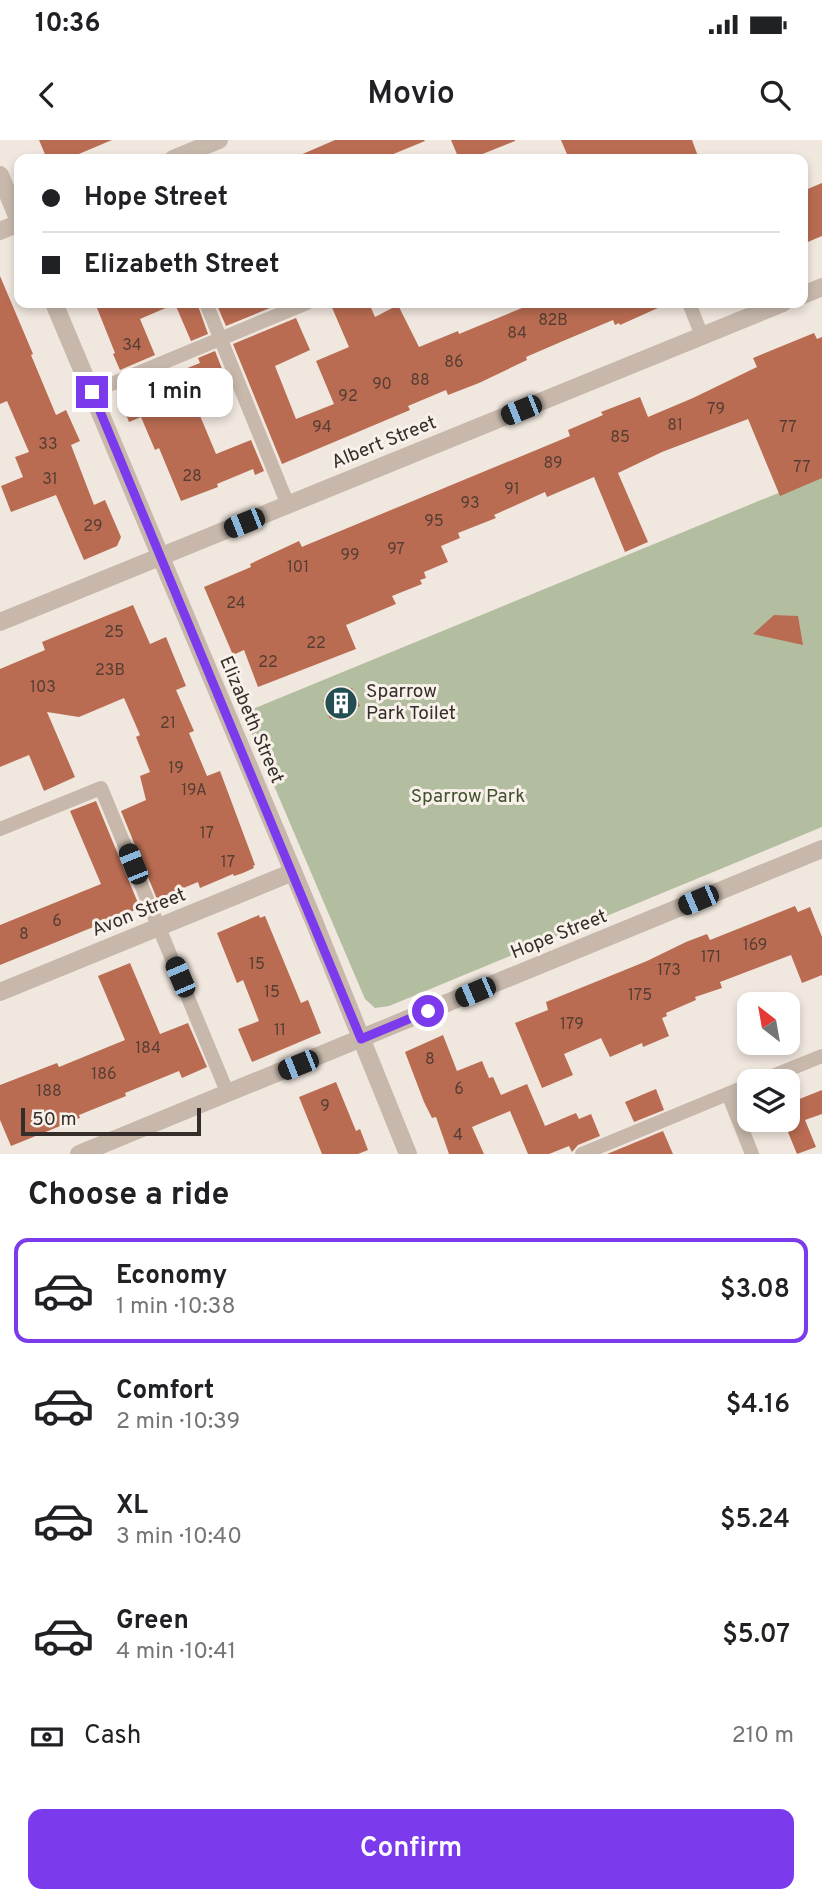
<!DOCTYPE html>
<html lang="en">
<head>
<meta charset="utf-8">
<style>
	:root { --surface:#fff; --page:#f6f6f6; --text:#202124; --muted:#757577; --line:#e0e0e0; --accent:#7c3aed }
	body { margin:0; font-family:Overpass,sans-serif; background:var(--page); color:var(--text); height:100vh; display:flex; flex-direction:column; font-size:26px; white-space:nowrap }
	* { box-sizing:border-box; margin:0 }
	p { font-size:23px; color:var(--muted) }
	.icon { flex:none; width:38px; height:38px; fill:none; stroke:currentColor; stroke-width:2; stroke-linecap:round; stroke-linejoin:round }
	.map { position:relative; height:1014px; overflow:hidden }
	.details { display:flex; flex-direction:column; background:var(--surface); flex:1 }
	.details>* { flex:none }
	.banner { position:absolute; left:14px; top:14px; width:794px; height:154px; border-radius:14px; box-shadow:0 4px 10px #0003; display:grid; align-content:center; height:154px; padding:0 28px; background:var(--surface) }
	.needle { width:46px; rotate:329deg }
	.controls { position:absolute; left:737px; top:852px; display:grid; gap:14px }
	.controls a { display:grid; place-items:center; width:63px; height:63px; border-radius:14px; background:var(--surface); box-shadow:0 4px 10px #0003; font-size:35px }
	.scale { position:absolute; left:21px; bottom:18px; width:180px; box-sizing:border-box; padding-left:7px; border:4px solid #352d29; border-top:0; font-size:19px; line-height:24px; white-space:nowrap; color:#352d29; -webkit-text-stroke:5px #f8f1ea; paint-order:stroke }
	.end { position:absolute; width:32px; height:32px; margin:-16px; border:9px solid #7c3aed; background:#fff; box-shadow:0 0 0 4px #fff }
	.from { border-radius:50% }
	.bubble { position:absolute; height:49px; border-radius:14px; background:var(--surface); box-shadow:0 4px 10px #0003; font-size:23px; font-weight:600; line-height:49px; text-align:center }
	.car { position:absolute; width:21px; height:42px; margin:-21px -10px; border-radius:9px; box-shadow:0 0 5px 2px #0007; background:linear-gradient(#222 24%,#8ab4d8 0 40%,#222 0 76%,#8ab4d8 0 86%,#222 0) }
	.banner b { display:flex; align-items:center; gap:24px; height:66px; font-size:26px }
	.banner b+b { border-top:2px solid var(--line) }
	.banner i { width:18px; height:18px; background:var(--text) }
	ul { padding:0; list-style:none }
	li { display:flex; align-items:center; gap:21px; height:105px; margin:0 14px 10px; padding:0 14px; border:4px solid transparent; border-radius:14px }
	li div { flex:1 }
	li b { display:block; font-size:26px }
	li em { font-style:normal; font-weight:600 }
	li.current { border-color:var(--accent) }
	li>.icon { width:63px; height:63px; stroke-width:1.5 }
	h2 { padding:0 28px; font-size:32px; line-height:84px }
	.pay { display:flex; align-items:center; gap:18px; height:77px; padding:0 28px; font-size:26px }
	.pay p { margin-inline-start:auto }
	.action { display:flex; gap:14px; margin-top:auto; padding:14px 28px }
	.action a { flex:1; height:80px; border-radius:14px; background:var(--accent); color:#fff; font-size:28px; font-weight:600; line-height:80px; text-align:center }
	.status { display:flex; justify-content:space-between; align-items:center; height:49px; padding:0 35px; background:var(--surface); direction:ltr }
	.status svg { height:19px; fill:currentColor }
	header { display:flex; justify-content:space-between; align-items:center; height:91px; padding:0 28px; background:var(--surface); font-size:32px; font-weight:600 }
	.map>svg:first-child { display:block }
	.green { fill:#b3bd9f }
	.building { fill:#b96c52 }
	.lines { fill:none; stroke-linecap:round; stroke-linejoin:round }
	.service { stroke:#c7b8ab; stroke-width:14 }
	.minor { stroke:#c7b8ab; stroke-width:18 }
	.tertiary { stroke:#c7b8ab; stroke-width:18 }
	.route { stroke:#7c3aed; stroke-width:9 }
	.labels { text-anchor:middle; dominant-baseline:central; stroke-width:6; stroke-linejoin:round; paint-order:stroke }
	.number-label { font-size:16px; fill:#563d33 }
	.street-label { font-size:19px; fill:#352d29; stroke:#f8f1ea }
	.poi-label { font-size:19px; fill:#352d29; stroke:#f8f1ea; text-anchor:start }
	.park-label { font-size:19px; fill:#445130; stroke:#f8f1ea }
</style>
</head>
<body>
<div class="status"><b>10:36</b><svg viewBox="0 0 49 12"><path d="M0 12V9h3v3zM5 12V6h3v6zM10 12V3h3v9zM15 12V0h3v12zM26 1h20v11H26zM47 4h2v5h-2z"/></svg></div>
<header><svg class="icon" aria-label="back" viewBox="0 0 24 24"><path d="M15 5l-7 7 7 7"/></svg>Movio<svg class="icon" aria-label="search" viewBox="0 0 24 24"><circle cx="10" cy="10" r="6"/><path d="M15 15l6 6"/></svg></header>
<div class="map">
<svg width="822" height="1014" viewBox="0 0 822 1014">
	<rect width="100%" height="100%" fill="#f0e7de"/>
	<path class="green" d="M822,335v352l-433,179 -14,2 -10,-9 -122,-286z"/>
	<g class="building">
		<path d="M39,0h73l-45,19h-20z"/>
		<path d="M335,0h89l1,1 -34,14 2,4h-102z"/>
		<path d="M451,0h64v1l-45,18h-11z"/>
		<path d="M561,0h131l7,19h-130z"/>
		<path d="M822,43v53l-19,8v-53z"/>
		<path d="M0,136l33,78 -2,1 25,60 10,-5 14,31 -9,4 23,60 11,-5 16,37 -4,9 -33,14 -28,-65 -45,17 -10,-26 22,-9 -8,-20 14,-5 -22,-51 -7,3z"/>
		<path d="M95,163h102l11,31 -17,7 -16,-37 -35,15 15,36 -35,15 -7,-16 2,-1z"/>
		<path d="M216,163h66l-56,23z"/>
		<path d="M330,163h39l6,14 23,-12 21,42 39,-16 1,3 75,-31h135l-49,22 -1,-2 -4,2 -2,-5 -50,21 -37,16 1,3 -48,23 -31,12 -2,-5 -38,16 2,4 -128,54 -49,-120 63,-26 14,32 -35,16 21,53 38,-15 -18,-43 33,-14z"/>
		<path d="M814,193l3,6 5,-2v141l-42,18 -32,-77 -86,33 -44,21 30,69 -23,10 -31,-75 -47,20 -2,-5 -51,23 2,3 -38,15 2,5 -19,8 7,16 -24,10 2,6 -6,2 2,4 -30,12 4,8 -50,21 10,24 -98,38 -14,-37 -11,5 -29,-68 47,-20 -1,-3 49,-23 3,6 2,-1 266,-110 -2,-6 35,-15 -2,-3 39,-15 8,20 45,-19 64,-31 -4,-9z"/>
		<path d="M215,211l13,33 -35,15 23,55 35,-14 13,31 -9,4 -2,-6 -36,15 1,3 -37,14 -22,-53 -4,2 -14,-33 -12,5 -12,-30 46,-19 2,4 35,-14 -2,-5z"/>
		<path d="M133,465l17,39 16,-7 20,49 -10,4 18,41 -5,2 18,43 13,-5 35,94 -2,1 1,2 -11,5 -9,3 -1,-2 -33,14 -2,-6 -41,17 -36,-88 25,-11 -6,-24 10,-4 -14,-35 4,-2 -16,-37 -45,19 -32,-5 28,65 -31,14 -15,-36 -29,12v-98l45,-19 -3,-8z"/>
		<path d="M774,475l24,1 5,29 -50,-11z"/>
		<path d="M352,548l8,18 -30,13 -7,-19z"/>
		<path d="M96,661l44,107 -140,57v-40l101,-41 -31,-73z"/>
		<path d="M795,766l3,6 12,-5 12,30v38l-20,8 -11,-28 -71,27 2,6 -27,9 1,3 -30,13 1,3 -5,2 7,18 -26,11 -1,-4 -32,14 -9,-19 -37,16 9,21 -31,13 -27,-65 33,-13 -2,-8 101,-41 39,-19 21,-8 3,6z"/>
		<path d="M259,775l1,3 5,-2 36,87 7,-3 13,33 -69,29 -14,-33 21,-8 -16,-41 -6,3 -20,-50z"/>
		<path d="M130,823l30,71 28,-11 19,44 -25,11 -3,-7 -54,22 1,3 -47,19 1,3 -69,28 -11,-26v-35l57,-22 2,4 66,-27 -27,-64z"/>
		<path d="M443,895l14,36 25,-10 7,17 4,-1 8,18 26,-11 18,42 31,-13 3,6 12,-5 9,22 -22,9 -6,7 -3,-6 -20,8h-21l-18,-43 -38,16 12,27h-35l-13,-37 -4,1 -8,-16 -19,-50z"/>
		<path d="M789,940l8,20 25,-10v24l-17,6 11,27 -19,7 -14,-34h5z"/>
		<path d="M336,942l20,49 4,-2 8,21 -10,4h-36l-23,-57z"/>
		<path d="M656,949l8,21 -30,12 -9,-20z"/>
		<path d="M663,991l10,23h-66z"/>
	</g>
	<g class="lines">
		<g class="service">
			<path d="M206,163l82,202"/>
			<path d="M689,163l13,33"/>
			<path d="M92,252l215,-89"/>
			<path d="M0,689l101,-41 127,306"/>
			<path d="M758,942l64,-26"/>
			<path d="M728,954l24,60"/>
			<path d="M582,1014l167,-69"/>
		</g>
		<g class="minor">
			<path d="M173,19l46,-19"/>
			<path d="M0,91l19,-8"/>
			<path d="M803,155l19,-8"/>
			<path d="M0,482l783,-319"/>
			<path d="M0,852l293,-120"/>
			<path d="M79,1014l743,-305"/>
		</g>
		<g class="tertiary">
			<path d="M0,35l19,46"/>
			<path d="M54,163l259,616 95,235"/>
		</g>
	</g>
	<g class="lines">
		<path class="route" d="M92,252l269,647 67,-28"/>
	</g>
	<defs>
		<symbol id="building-disc" viewBox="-11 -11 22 22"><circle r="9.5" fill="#234f52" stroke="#f8f1ea"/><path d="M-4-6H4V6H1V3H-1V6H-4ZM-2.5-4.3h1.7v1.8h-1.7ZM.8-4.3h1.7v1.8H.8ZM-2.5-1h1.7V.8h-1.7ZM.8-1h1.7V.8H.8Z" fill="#fff"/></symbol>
	</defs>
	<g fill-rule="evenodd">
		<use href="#building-disc" x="322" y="544" width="38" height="38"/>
	</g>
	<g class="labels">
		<g class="number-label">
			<text x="553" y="181">82B</text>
			<text x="517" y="194">84</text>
			<text x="132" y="206">34</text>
			<text x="454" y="223">86</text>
			<text x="420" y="241">88</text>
			<text x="382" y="245">90</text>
			<text x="348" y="257">92</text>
			<text x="716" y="270">79</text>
			<text x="675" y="286">81</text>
			<text x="322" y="288">94</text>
			<text x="788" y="288">77</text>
			<text x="620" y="298">85</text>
			<text x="48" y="305">33</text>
			<text x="553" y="324">89</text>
			<text x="802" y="328">77</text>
			<text x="192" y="337">28</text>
			<text x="50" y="340">31</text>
			<text x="512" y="350">91</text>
			<text x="470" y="364">93</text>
			<text x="434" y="382">95</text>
			<text x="93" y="387">29</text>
			<text x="396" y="410">97</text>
			<text x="350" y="416">99</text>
			<text x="298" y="428">101</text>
			<text x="236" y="464">24</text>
			<text x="114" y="493">25</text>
			<text x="316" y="504">22</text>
			<text x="268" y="523">22</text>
			<text x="110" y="531">23B</text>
			<text x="43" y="548">103</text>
			<text x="168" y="584">21</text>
			<text x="176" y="629">19</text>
			<text x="194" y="651">19A</text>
			<text x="207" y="694">17</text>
			<text x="228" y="723">17</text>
			<text x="57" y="782">6</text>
			<text x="24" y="795">8</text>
			<text x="755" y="806">169</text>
			<text x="711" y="818">171</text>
			<text x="257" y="825">15</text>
			<text x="669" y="831">173</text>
			<text x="272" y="853">15</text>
			<text x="640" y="856">175</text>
			<text x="572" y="885">179</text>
			<text x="280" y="891">11</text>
			<text x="148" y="909">184</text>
			<text x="430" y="920">8</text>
			<text x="104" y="935">186</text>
			<text x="459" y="950">6</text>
			<text x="49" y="952">188</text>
			<text x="325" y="967">9</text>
			<text x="458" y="996">4</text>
		</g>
		<g class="street-label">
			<text transform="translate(384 303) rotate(-22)">Albert Street</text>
			<text transform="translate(251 580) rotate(67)">Elizabeth Street</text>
			<text transform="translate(139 773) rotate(-22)">Avon Street</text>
			<text transform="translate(559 795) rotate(-22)">Hope Street</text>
		</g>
		<g class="poi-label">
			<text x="366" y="552">Sparrow<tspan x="366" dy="22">Park Toilet</tspan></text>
		</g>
		<g class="park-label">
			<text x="468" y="657">Sparrow Park</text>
		</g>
	</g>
</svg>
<div class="controls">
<a><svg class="needle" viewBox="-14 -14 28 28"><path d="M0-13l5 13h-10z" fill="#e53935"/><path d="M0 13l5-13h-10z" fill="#757577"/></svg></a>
<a><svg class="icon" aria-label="layers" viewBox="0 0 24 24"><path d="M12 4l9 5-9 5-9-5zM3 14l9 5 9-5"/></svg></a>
</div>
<div class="scale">50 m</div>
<i class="end from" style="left:428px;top:871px"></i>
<i class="end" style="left:92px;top:252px"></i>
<div class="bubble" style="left:117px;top:228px;width:116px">1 min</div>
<i class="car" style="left:521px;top:270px;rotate:248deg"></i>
<i class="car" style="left:244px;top:383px;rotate:248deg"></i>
<i class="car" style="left:133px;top:724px;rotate:338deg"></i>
<i class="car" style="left:698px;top:760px;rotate:247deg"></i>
<i class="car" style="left:180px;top:837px;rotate:337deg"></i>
<i class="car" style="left:475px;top:852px;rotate:247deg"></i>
<i class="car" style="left:298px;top:925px;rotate:248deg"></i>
<div class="banner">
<b><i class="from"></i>Hope Street</b>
<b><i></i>Elizabeth Street</b>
</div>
</div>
<section class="details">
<h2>Choose a ride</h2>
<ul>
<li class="current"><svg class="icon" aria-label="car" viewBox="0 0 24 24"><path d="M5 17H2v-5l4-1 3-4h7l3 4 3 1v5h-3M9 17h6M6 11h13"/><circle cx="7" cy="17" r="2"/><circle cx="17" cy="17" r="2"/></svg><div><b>Economy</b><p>1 min · 10:38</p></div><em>$3.08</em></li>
<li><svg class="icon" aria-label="car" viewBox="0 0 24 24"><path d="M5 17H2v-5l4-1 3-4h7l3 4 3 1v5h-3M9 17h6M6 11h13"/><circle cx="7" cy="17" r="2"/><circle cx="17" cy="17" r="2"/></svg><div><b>Comfort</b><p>2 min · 10:39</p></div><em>$4.16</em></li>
<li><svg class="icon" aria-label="car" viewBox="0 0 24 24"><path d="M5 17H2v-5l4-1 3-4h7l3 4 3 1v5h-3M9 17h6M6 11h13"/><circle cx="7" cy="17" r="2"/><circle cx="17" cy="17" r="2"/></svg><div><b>XL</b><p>3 min · 10:40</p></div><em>$5.24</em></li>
<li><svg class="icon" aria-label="car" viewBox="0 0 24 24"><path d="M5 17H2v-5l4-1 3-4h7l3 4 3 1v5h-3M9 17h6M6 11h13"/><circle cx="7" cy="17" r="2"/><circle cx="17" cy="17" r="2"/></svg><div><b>Green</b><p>4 min · 10:41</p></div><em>$5.07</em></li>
</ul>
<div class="pay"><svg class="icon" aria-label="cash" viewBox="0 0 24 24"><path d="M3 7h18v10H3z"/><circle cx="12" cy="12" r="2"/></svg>Cash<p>210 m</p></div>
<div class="action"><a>Confirm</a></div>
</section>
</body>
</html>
